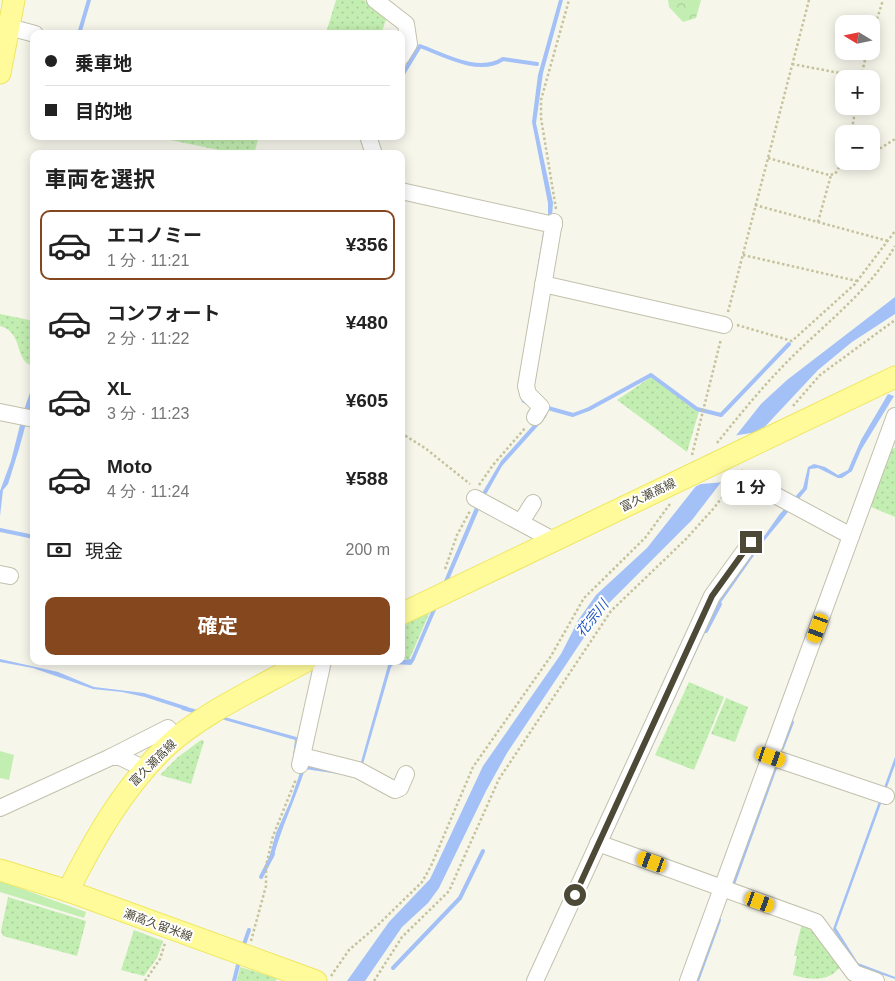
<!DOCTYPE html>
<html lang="ja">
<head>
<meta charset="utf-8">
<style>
	:root { --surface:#fff; --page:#f2f2f2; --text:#222; --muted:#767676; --line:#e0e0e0; --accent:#85471e }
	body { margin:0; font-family:Arial,"Noto Sans JP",sans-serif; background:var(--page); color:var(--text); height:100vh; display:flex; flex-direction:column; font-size:19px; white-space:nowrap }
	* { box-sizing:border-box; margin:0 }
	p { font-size:16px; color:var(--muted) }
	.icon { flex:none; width:28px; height:28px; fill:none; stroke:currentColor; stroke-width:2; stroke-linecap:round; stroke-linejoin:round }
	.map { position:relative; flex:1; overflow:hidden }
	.sheet { position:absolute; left:30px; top:150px; width:375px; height:515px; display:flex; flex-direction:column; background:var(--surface); border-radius:10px; box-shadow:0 2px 12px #0003 }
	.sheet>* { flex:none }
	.guide { position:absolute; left:30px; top:30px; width:375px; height:110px; border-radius:10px; box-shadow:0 2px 12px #0003; display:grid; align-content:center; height:110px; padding:0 15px; background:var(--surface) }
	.needle { width:32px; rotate:280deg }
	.buttons { position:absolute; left:835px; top:15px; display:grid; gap:10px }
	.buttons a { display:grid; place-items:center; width:45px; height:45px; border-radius:10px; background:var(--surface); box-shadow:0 2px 12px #0003; font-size:25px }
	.end { position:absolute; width:22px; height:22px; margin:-11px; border:6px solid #4c4937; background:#fff; box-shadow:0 0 0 2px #fff }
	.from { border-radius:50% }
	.bubble { position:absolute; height:35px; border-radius:10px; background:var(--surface); box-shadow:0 2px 12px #0003; font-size:16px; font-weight:700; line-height:35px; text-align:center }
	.car { position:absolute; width:15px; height:30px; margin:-15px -8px; border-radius:6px; box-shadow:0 0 4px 1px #0007; background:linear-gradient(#f5c518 24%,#345 0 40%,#f5c518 0 76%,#345 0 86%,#f5c518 0) }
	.guide b { display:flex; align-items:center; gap:18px; height:48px; font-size:19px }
	.guide b+b { border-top:1px solid var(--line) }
	.guide i { width:12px; height:12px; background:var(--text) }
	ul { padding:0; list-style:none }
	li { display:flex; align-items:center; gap:15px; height:70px; margin:0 10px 8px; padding:0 5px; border:2px solid transparent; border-radius:10px }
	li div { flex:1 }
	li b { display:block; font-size:19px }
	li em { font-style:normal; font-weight:700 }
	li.selected { border-color:var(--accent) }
	li>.icon { width:45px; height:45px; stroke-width:1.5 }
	h2 { padding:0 15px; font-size:22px; line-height:60px }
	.pay { display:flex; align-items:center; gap:12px; height:55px; padding:0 15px; font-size:19px }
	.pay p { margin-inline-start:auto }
	.action { display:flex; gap:10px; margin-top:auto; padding:10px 15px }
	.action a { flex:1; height:58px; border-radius:10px; background:var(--accent); color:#fff; font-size:20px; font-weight:700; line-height:58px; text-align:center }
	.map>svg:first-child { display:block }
	.grass { fill:url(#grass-dots) }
	.forest { fill:url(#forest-crowns) }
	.garden { fill:#c3eeb1 }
	.water { fill:#a3c0f7 }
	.pier { fill:#f6f6eb }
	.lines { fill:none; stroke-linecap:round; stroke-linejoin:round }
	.stream { stroke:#a3c0f7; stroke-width:4 }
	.minor-casing { stroke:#c3c1ac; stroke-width:18 }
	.major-casing { stroke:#efe760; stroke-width:23 }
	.path { stroke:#c6c29c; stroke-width:2.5; stroke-dasharray:2.5 2.5; stroke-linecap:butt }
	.minor { stroke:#fff; stroke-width:16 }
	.major { stroke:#fffb9b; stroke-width:21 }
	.route { stroke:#4c4937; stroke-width:6 }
	.labels { text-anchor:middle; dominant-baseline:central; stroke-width:4; stroke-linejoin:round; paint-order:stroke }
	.street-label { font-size:12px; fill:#4c4937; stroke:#fff }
	.water-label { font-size:14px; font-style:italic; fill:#2559c3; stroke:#fff }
</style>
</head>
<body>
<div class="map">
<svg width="895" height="981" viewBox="0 0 895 981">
	<defs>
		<pattern id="grass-dots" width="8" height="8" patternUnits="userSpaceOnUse" patternTransform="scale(1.25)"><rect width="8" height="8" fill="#c3eeb1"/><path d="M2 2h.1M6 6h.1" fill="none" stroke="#a9ce99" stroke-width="1.8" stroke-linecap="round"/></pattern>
		<pattern id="forest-crowns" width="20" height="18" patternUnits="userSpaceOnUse" patternTransform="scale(1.25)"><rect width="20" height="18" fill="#c3eeb1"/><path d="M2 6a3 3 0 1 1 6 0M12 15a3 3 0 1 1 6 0" fill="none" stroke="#a9ce99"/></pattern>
	</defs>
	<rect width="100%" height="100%" fill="#f6f6eb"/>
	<g class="grass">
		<path d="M336,0h28l23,17 -6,17 -55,-1z"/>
		<path d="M161,136h98l-5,18h-16l-77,-16z"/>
		<path d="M0,314l34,7v45c-21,-4 -9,-33 -34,-40z"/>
		<path d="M651,377l48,34 -12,41 -70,-52z"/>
		<path d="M895,448v69l-24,-10 18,-57z"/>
		<path d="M432,607l-23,53 -8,-1v-36z"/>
		<path d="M689,682l35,15 -30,73 -39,-15z"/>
		<path d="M726,698l22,9 -13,35 -24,-8z"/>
		<path d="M201,740l3,1 -13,43 -31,-9 18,-18z"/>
		<path d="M8,897l78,24 -9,35 -74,-20 -2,-5z"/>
		<path d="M802,923l18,15 21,27c-9,16 -28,16 -48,10l4,-19h-3z"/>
		<path d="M134,930l29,11 -6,17 -13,18 -23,-6z"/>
		<path d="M240,967l37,11 -1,3h-39z"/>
	</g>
	<path class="forest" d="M668,0h33l-5,18 -13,4 -14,-15z"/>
	<g class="garden">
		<path d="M0,751l14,4 -5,25 -9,-2z"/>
		<path d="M0,881l86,31 -2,6 -84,-26z"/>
	</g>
	<g class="water">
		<path d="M559,0h4l-20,73 -7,50 17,80 -1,13h-4v-13l-16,-81 6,-47z"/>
		<path d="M543,233h4l-26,157 27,20 -2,7 -44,49 -18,32 -3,-3 20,-34 42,-47 -21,-12 -4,-14z"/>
		<path d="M895,297v17l-43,28 -34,28 -59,63 -67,87 -89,89 -96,144 -21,38 -47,97 -11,15 -26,24 -37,54h-18l42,-59 41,-43 53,-113 78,-112 18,-35 17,-24 51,-47 114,-144 26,-24z"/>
		<path d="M34,381v13l-15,55 -11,35 -5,6 -3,26v-25l11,-30 12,-48z"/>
		<path d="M888,394l6,2 -33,54 -9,21 -10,7h-4l-20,-10 -8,1 -3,20 -43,52 -49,70 -106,230 -3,-2 108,-231 65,-93 24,-27 5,-21 6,-3 11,3 13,8 10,-5 13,-30z"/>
		<path d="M477,503l4,2 -67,156 -3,4 -17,-1 -3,3 -28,97 -2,-2 28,-100 22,-3z"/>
		<path d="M0,659l58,13 36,15 50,6 44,14 -3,3 -40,-13 -23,-5 -29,-3 -60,-21 -33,-6z"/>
		<path d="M210,713l90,25 -5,20 -2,-2 2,-16 -74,-21z"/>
		<path d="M895,757v8l-59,163 22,35 37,14v2l-38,-13 -24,-37z"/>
		<path d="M303,764l43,11 -41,-6c-10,31 -24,59 -32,90l-4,-1 7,-25 14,-31z"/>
	</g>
	<path class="pier" d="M758,432l3,2 -36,48 -24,2 -11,5 42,-53z"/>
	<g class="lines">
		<g class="stream">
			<path d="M79,34l10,-34"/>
			<path d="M401,77l19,-31c24,9 59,29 83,13l34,5"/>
			<path d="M546,411l2,-3 25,7 16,-6 62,-34 46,34 24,6 68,-71"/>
			<path d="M0,530l34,7"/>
			<path d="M706,631l14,-27"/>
			<path d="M183,708l14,4"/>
			<path d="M782,748l10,-26"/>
			<path d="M261,877l12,-23"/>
			<path d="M733,884l43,-119"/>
			<path d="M243,947l6,-17"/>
			<path d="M393,968l67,-70 23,-47"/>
			<path d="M234,981l5,-20"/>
			<path d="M697,981l22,-61"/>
		</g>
		<defs>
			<g id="minor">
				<path d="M375,0l31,24 3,20 -8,13"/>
				<path d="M9,27l26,7"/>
				<path d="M368,136l6,18"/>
				<path d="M401,191l153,34"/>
				<path d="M543,284l181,41"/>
				<path d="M0,412l34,7"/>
				<path d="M535,417l6,-10 -13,-13 -2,-8 28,-164"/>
				<path d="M773,494l78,42"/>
				<path d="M475,498l78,42"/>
				<path d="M521,522l12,-19"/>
				<path d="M0,574l10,2"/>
				<path d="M302,756l56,14 37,20 5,-2 6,-14"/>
				<path d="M111,757l57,-29"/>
				<path d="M771,757l115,39"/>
				<path d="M300,765l23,-104"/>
				<path d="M0,808l111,-51h9l25,12"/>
				<path d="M598,843l218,79 38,51 22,8"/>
				<path d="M535,981l177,-385 39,-54"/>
				<path d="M688,981l207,-565"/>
			</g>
			<g id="major">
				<path d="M0,73l14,-73"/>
				<path d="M401,614l494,-237"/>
				<path d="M0,870l68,21 248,90"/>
				<path d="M68,891c27,-53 55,-103 98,-144 36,-34 96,-61 140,-86"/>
			</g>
		</defs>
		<use href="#minor" class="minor-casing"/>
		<use href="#major" class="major-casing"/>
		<g class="path">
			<path d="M871,38l12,-38"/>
			<path d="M792,64l69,13"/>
			<path d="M861,77l6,-26"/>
			<path d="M851,134l5,-28"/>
			<path d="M871,149l5,2 19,-12"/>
			<path d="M768,158l61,17 6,-1 9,-15"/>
			<path d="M755,205l133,36"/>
			<path d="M556,209l-15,-91v-18l28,-100"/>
			<path d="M818,222l13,-47"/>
			<path d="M743,255l114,26"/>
			<path d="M728,312l81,-312"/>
			<path d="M737,325l55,16 63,-57 40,-53"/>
			<path d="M793,406l27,-31 75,-55"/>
			<path d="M401,433l24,15 45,36"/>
			<path d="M717,443c25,-31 50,-62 79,-90 34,-33 75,-65 99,-107"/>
			<path d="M692,455l29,-116"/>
			<path d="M479,485l14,-20 33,-38"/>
			<path d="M445,569l12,-34 13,-24"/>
			<path d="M251,941l15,-55v-20l7,-30 23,-57"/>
			<path d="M331,976l18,-26 29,-25 44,-43 9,-16 42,-99 78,-111 33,-58 61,-60 25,-34"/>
			<path d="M145,981l15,-22 5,-16"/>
			<path d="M374,981l28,-44 47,-46 50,-112 112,-168 75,-72 28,-31 29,-38"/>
		</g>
		<use href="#minor" class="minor"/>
		<use href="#major" class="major"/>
	</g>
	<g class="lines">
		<path class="route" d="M575,895l137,-299 39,-54"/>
	</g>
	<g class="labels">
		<g class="street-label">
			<text transform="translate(648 495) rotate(-26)">富久瀬高線</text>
			<text transform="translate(153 763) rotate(-45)">富久瀬高線</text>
			<text transform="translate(158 925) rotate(20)">瀬高久留米線</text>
		</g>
		<g class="water-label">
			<text transform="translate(592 618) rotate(-51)">花宗川</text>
		</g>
	</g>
</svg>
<div class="buttons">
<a><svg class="needle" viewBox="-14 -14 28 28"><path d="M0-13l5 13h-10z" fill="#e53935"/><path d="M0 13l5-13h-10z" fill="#767676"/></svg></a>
<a>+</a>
<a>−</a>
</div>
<i class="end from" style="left:575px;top:895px"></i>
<i class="end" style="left:751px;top:542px"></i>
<div class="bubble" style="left:721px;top:470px;width:60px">1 分</div>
<i class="car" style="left:818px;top:628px;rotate:200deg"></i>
<i class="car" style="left:771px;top:757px;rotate:109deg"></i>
<i class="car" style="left:652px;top:862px;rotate:290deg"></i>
<i class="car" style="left:760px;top:902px;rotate:110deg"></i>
<div class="guide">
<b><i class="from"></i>乗車地</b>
<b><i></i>目的地</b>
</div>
<section class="sheet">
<h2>車両を選択</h2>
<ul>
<li class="selected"><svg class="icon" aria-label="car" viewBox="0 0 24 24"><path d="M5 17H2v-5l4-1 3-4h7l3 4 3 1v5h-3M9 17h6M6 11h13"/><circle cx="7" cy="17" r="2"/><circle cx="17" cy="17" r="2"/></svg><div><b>エコノミー</b><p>1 分 · 11:21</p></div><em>¥356</em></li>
<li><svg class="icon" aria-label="car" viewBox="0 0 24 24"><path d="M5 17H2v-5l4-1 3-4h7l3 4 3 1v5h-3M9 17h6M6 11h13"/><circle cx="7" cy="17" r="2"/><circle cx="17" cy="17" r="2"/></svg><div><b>コンフォート</b><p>2 分 · 11:22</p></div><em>¥480</em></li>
<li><svg class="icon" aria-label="car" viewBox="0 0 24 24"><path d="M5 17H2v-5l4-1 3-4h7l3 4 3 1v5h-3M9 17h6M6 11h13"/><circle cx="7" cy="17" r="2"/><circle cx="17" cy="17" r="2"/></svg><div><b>XL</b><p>3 分 · 11:23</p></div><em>¥605</em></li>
<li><svg class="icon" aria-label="car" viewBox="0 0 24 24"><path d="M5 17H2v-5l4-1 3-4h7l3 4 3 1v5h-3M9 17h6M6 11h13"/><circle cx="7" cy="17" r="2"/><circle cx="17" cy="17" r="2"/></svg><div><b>Moto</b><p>4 分 · 11:24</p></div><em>¥588</em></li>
</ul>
<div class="pay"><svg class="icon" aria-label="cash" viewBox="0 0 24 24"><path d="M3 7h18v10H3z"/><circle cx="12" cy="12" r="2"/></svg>現金<p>200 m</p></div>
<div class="action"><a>確定</a></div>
</section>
</div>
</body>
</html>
